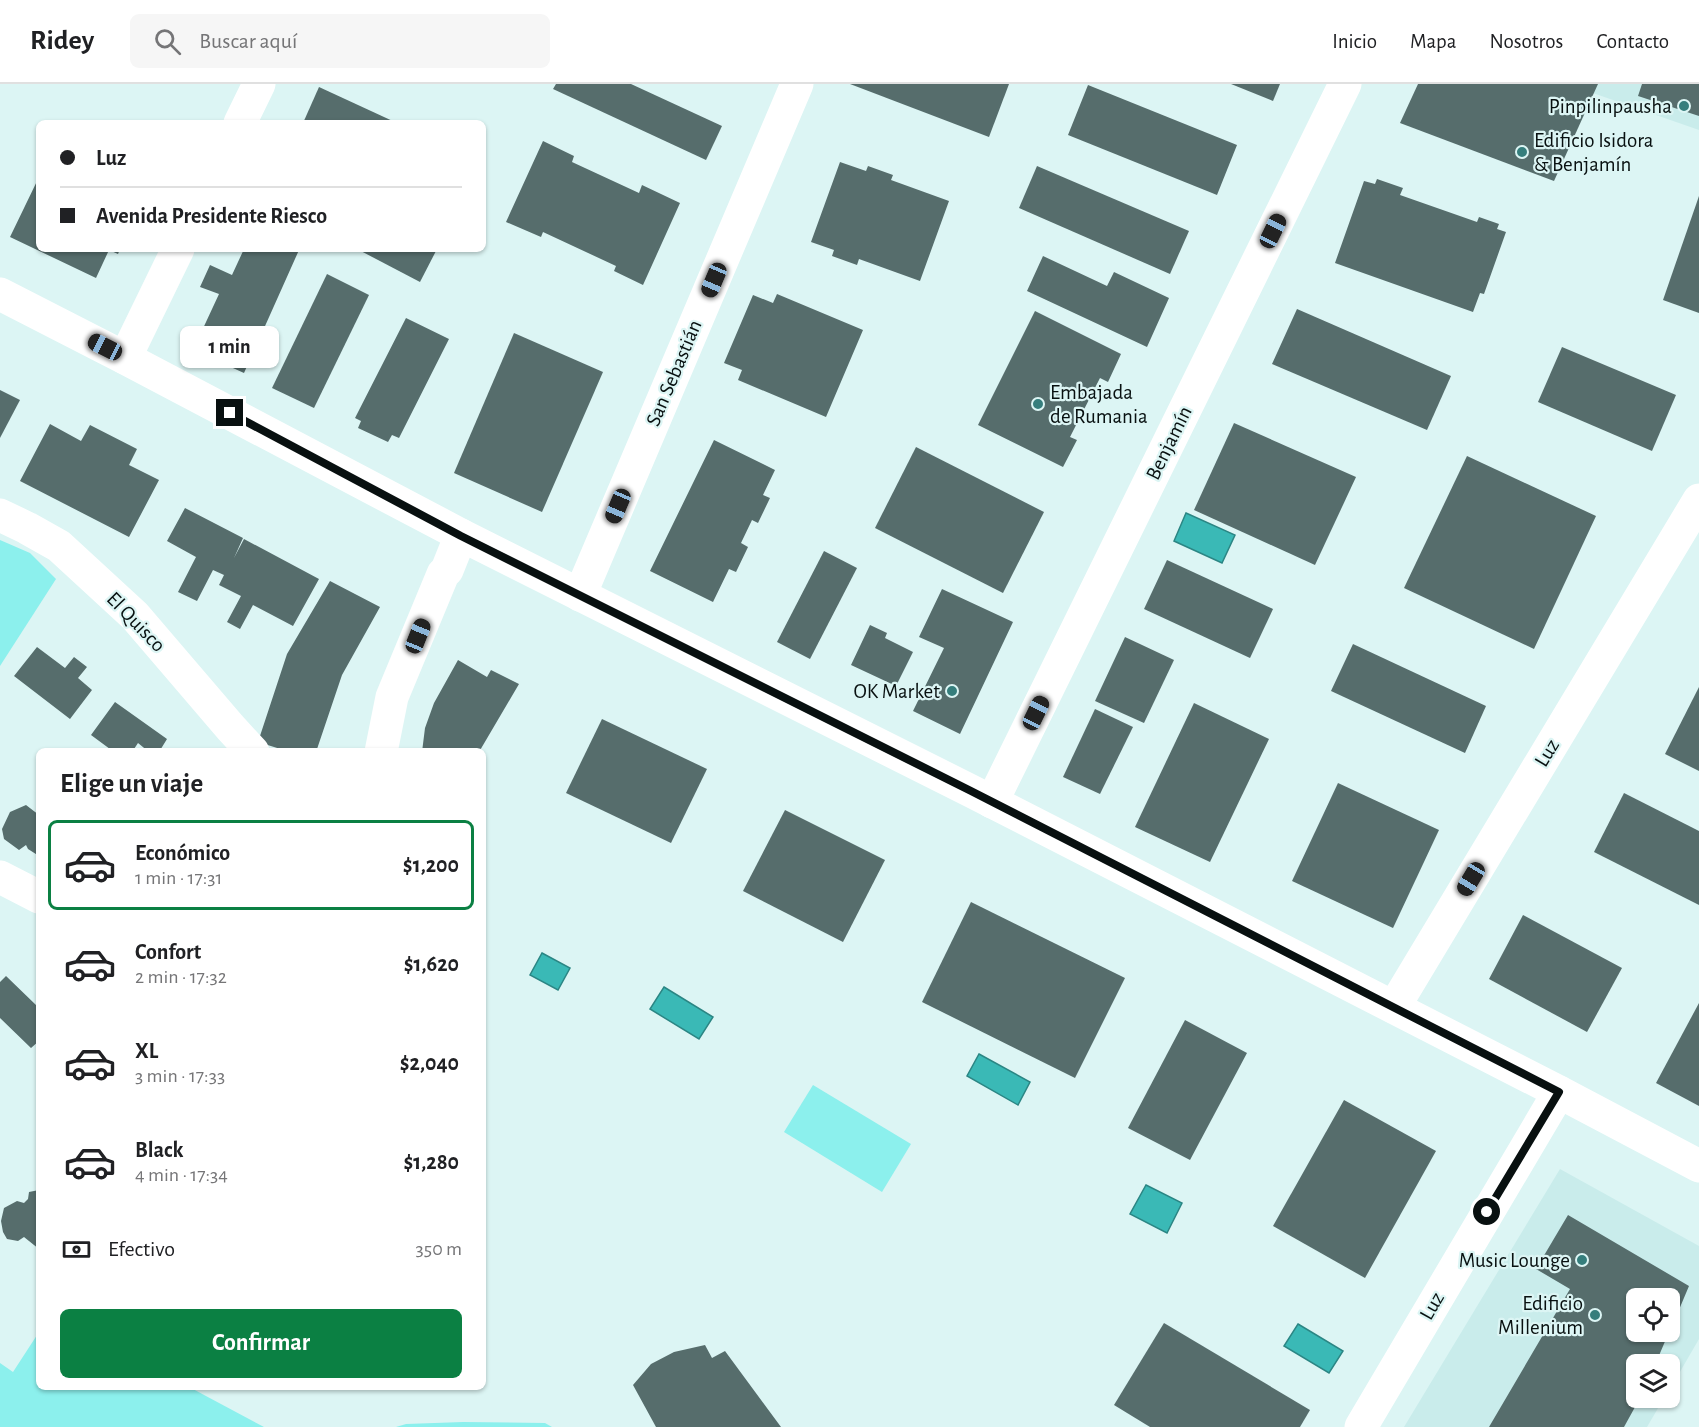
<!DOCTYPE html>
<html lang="es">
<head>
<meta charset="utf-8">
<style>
	:root { --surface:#fff; --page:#f6f6f6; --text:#202124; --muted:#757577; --line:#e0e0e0; --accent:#0b8043 }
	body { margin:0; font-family:"Alegreya Sans",sans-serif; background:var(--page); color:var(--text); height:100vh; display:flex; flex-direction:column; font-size:22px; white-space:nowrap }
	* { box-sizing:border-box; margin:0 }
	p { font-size:20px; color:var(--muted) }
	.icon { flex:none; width:33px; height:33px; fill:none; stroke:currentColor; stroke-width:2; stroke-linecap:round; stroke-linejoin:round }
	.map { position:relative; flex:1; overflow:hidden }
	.side { position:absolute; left:36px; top:664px; width:450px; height:642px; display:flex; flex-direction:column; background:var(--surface); border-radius:9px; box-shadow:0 2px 4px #0004 }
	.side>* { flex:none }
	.banner { position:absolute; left:36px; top:36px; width:450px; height:132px; border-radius:9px; box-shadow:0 2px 4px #0004; display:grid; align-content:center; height:132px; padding:0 24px; background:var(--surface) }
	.controls { position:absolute; left:1626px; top:1204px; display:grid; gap:12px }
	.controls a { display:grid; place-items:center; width:54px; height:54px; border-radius:9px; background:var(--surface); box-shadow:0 2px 4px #0004; font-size:30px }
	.end { position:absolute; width:27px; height:27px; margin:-14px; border:8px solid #081010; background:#fff; box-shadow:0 0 0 3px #fff }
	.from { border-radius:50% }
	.bubble { position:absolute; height:42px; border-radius:9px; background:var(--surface); box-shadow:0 2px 4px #0004; font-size:20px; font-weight:600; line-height:42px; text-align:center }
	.car { position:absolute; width:18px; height:36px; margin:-18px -9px; border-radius:8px; box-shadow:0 0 4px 2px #0007; background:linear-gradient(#222 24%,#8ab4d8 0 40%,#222 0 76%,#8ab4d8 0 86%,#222 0) }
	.banner b { display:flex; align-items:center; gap:21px; height:57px; font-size:22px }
	.banner b+b { border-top:2px solid var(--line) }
	.banner i { width:15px; height:15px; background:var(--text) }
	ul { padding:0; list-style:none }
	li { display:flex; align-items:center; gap:18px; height:90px; margin:0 12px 9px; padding:0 12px; border:3px solid transparent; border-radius:9px }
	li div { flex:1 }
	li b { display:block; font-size:22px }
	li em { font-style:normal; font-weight:600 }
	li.selected { border-color:var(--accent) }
	li>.icon { width:54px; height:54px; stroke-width:1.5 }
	h2 { padding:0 24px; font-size:27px; line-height:72px }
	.pay { display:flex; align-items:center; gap:15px; height:66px; padding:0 24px; font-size:22px }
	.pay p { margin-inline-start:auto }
	.cta { display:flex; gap:12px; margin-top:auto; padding:12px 24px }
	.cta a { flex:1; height:69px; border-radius:9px; background:var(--accent); color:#fff; font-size:24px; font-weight:600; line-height:69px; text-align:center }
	header { display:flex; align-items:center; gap:36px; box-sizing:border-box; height:84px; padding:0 30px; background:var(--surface); border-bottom:2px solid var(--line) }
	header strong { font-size:28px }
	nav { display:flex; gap:33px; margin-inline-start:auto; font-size:21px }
	.search { width:420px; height:54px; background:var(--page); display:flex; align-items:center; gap:15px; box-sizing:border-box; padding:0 21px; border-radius:9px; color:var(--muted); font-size:22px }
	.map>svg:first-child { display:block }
	.built { fill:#c9eceb; fill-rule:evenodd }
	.green { fill:#8cf0ed }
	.water { fill:#3ab9b6; stroke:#2b8684; stroke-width:1.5 }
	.building { fill:#566d6c }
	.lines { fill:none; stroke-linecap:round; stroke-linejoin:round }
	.minor { stroke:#fff; stroke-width:33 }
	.major { stroke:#fff; stroke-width:33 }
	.route { stroke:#081010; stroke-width:8 }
	.poi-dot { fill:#357e7c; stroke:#dcf5f4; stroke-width:2 }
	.labels { text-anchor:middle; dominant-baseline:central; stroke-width:4.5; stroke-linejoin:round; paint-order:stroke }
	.poi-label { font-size:21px; fill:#081010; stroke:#dcf5f4; text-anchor:end }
	.street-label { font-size:21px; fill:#081010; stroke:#dcf5f4 }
</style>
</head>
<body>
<header>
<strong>Ridey</strong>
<div class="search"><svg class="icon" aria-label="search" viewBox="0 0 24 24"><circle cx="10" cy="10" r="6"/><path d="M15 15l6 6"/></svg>Buscar aquí</div>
<nav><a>Inicio</a><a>Mapa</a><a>Nosotros</a><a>Contacto</a></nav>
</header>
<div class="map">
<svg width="1699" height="1343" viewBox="0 0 1699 1343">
	<rect width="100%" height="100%" fill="#dcf5f4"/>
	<g class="built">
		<path d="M1567,0h132v46z"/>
		<path d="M1560,1085l139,77v93l-29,50v-24h-34v33h28l-17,29h-243zM1636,1215h34v33h-34z"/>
	</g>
	<g class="green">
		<path d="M0,456l30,13 26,26 -56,87z"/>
		<path d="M813,1001l98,59 -29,48 -98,-60z"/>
		<path d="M39,1248v56h152l73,39h-264v-64l13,9z"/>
		<path d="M463,1338l82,1 7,4h-156l10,-3z"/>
	</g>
	<g class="water">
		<path d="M1186,429l49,22 -13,28 -48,-22z"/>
		<path d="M542,869l28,15 -12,22 -28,-15z"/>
		<path d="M664,903l49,30 -14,22 -49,-30z"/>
		<path d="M979,970l51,28 -12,23 -51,-29z"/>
		<path d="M1146,1101l36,18 -15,30 -37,-19z"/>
		<path d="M1298,1240l45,27 -14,22 -45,-27z"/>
	</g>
	<g class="building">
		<path d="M556,0h75l91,42 -16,34 -153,-71z"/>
		<path d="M850,0h159l-20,53z"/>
		<path d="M1231,0h49l-7,17z"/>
		<path d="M1418,0h180l-44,97 -154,-58z"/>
		<path d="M1642,0h57v32l-61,-20z"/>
		<path d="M1088,1l149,60 -20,50 -149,-60z"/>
		<path d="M319,3l78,36h-94z"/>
		<path d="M543,57l31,15 -2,6 67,31 3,-8 38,18 -37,82 -29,-14 2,-5 -73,-34 -2,5 -35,-15z"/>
		<path d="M840,78l26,9 2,-5 25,9 -2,5 58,21 -29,80 -61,-22 -2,6 -25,-9 2,-6 -23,-8z"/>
		<path d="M1037,82l152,65 -19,43 -151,-66z"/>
		<path d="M39,93v72h81l-2,5 -9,-4 -13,28 -86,-41z"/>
		<path d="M1377,95l26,9 -3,7 77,27 2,-5 20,7 -2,5 9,3 -22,62 -4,-1 -7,19 -138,-49 29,-82 11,3z"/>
		<path d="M1699,112v117l-36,-13z"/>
		<path d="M244,165h52l3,1 -55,123 -51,-23 26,-56 -19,-7 10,-22 22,10z"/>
		<path d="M357,165h80l-17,33z"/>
		<path d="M1043,172l64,30 7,-14 55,26 -22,49 -120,-56z"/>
		<path d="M327,190l42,21 -55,113 -42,-20z"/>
		<path d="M777,210l86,36 -37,87 -88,-37 4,-10 -18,-7 29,-68 20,8z"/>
		<path d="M1297,225l154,67 -24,54 -155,-66z"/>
		<path d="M1035,227l86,43 -13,28 -8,-4 -30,59 7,3 -14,27 -85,-42z"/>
		<path d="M406,234l43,21 -50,99 -7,-3 -4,7 -30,-14 3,-7 -6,-3z"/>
		<path d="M514,249l89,39 -61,140 -88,-39z"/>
		<path d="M1562,263l114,48 -24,56 -114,-49z"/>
		<path d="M0,306l20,10 -20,38z"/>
		<path d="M1234,339l122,54 -41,88 -121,-55z"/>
		<path d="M50,340l31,17 9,-16 47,24 -8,16 30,15 -30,57 -109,-56z"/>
		<path d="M714,356l61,30 -12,25 7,3 -12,25 -6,-3 -11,23 7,4 -12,25 -7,-3 -16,33 -63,-31z"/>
		<path d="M916,363l128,65 -41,81 -128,-65z"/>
		<path d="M1467,372l129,60 -62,133 -130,-61z"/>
		<path d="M185,424l58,30 -9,20 10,-19 75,40 -26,47 -40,-21 -13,24 -13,-7 14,-26 -22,-11 5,-10 -11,-5 -16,31 -19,-9 18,-35 -29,-16z"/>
		<path d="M824,467l33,17 -47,91 -33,-17z"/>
		<path d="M1167,476l106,49 -23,49 -106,-49z"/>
		<path d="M330,497l50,26 -38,68 -26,77h-26l-32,-10 29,-88z"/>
		<path d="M942,505l71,33 -53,112 -47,-23 31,-63 -25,-11z"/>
		<path d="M870,541l17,8 -2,5 28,14 -17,34 -45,-21z"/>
		<path d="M1125,553l49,23 -30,63 -49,-22z"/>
		<path d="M1353,560l133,62 -21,47 -134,-62z"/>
		<path d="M37,563l28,21 9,-11 13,10 -9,11 14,12 -22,29 -56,-43z"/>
		<path d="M458,576l29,17 4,-7 28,14 -40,68h-57l3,-24 9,-25z"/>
		<path d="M1699,603v84l-34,-17z"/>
		<path d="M115,618l52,37 -8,13h-10l-11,-9 -6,9h-18l-23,-17z"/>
		<path d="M1194,619l75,36 -59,123 -75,-35z"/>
		<path d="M1095,625l38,18 -33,67 -37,-17z"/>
		<path d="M602,635l105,50 -36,74 -105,-50z"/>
		<path d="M1338,699l101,47 -46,98 -101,-47z"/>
		<path d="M1624,709l75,38v74l-105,-53z"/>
		<path d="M26,721l13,10v41l-11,-7 -2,-4 -7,5 -15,-11 -2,-10 8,-17z"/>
		<path d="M785,726l100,50 -42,82 -100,-51z"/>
		<path d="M971,818l154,76 -50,100 -153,-76z"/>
		<path d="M1523,831l99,53 -35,64 -98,-53z"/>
		<path d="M6,892l30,29 3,-3v39l-8,7 -31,-30v-36z"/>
		<path d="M1699,919v103l-43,-23z"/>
		<path d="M1185,936l62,33 -57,107 -62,-32z"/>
		<path d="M1344,1016l92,51 -71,127 -92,-52z"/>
		<path d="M39,1106v59l-15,-12 -6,4 -11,-2 -4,-7 -2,-11 3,-13 13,-7 7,2 4,-4 1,-7z"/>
		<path d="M1568,1131l121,71 -19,45v-32h-34v33h33l-14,33h-19v33h4l-16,29h-135l81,-138 -34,-20z"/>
		<path d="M1164,1239l146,87 -10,17h-150l-36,-22z"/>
		<path d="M705,1261l7,13 13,-7 56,76h-125l-23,-42 18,-21 23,-12z"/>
	</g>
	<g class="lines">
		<g class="minor">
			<path d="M240,39l19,-39"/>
			<path d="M125,274l53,-109"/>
			<path d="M0,431l27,13 32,18 76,70 95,111 23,25"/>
			<path d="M580,511l217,-511"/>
			<path d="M381,668l11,-55 51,-123 4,-4 14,-35"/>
			<path d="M992,718l353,-718"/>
			<path d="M0,793l39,20"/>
			<path d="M1394,923l305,-507"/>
			<path d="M1361,1343l198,-335"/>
		</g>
		<path class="major" d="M0,210l125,64 336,177 510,256 588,301 140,74"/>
	</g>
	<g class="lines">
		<path class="route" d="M230,329l231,123 510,255 588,301 -72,120"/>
	</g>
	<g class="poi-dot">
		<circle cx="1684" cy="22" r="6"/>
		<circle cx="1522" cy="68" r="6"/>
		<circle cx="1038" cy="320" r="6"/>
		<circle cx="952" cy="607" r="6"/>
		<circle cx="1582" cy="1176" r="6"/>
		<circle cx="1595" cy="1231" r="6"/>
	</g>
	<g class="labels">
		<g class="poi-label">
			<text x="1672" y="22">Pinpilinpausha</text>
			<text x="1534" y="56" text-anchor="start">Edificio Isidora<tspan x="1534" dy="24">&amp; Benjamín</tspan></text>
			<text x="1050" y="308" text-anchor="start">Embajada<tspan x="1050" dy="24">de Rumania</tspan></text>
			<text x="940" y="607">OK Market</text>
			<text x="1570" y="1176">Music Lounge</text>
			<text x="1583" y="1219">Edificio<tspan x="1583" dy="24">Millenium</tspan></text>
		</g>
		<g class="street-label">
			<text transform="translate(674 289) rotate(-67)">San Sebastián</text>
			<text transform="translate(1169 359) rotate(-64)">Benjamín</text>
			<text transform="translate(136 538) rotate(46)">El Quisco</text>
			<text transform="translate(1547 669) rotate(-59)">Luz</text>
			<text transform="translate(1432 1222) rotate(-60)">Luz</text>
		</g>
	</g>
</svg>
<div class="controls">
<a><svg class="icon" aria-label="locate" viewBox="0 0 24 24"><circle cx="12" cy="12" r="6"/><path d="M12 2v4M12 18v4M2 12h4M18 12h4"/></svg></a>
<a><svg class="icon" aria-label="layers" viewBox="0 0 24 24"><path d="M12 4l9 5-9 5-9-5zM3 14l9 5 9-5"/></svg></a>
</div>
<i class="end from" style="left:1487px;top:1128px"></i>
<i class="end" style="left:230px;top:329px"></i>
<div class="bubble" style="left:180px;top:242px;width:99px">1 min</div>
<i class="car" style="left:1273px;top:147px;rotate:26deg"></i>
<i class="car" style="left:714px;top:196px;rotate:203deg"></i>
<i class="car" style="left:105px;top:263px;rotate:297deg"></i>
<i class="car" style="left:618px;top:422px;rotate:203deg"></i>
<i class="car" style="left:418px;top:552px;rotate:22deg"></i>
<i class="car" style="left:1036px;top:629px;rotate:26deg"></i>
<i class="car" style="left:1471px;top:795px;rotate:211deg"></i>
<div class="banner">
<b><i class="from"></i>Luz</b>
<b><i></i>Avenida Presidente Riesco</b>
</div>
<section class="side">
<h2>Elige un viaje</h2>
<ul>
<li class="selected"><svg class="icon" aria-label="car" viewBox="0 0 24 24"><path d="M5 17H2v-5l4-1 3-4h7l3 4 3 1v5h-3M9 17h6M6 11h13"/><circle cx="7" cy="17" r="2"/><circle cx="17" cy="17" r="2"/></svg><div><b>Económico</b><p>1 min · 17:31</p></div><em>$1,200</em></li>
<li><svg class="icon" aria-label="car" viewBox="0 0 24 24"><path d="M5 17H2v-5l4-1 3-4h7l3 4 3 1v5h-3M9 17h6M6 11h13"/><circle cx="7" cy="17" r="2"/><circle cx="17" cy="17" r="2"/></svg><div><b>Confort</b><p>2 min · 17:32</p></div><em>$1,620</em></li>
<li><svg class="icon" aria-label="car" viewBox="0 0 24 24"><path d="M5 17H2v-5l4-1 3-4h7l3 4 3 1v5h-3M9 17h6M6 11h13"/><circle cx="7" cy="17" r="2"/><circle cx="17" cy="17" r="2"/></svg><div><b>XL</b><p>3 min · 17:33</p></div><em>$2,040</em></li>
<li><svg class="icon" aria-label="car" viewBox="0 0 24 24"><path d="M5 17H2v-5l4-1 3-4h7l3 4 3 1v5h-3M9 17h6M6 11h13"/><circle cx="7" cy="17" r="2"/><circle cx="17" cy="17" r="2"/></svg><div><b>Black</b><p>4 min · 17:34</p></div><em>$1,280</em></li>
</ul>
<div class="pay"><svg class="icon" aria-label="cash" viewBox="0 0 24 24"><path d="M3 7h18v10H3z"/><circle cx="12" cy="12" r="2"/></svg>Efectivo<p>350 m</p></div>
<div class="cta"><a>Confirmar</a></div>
</section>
</div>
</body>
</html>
